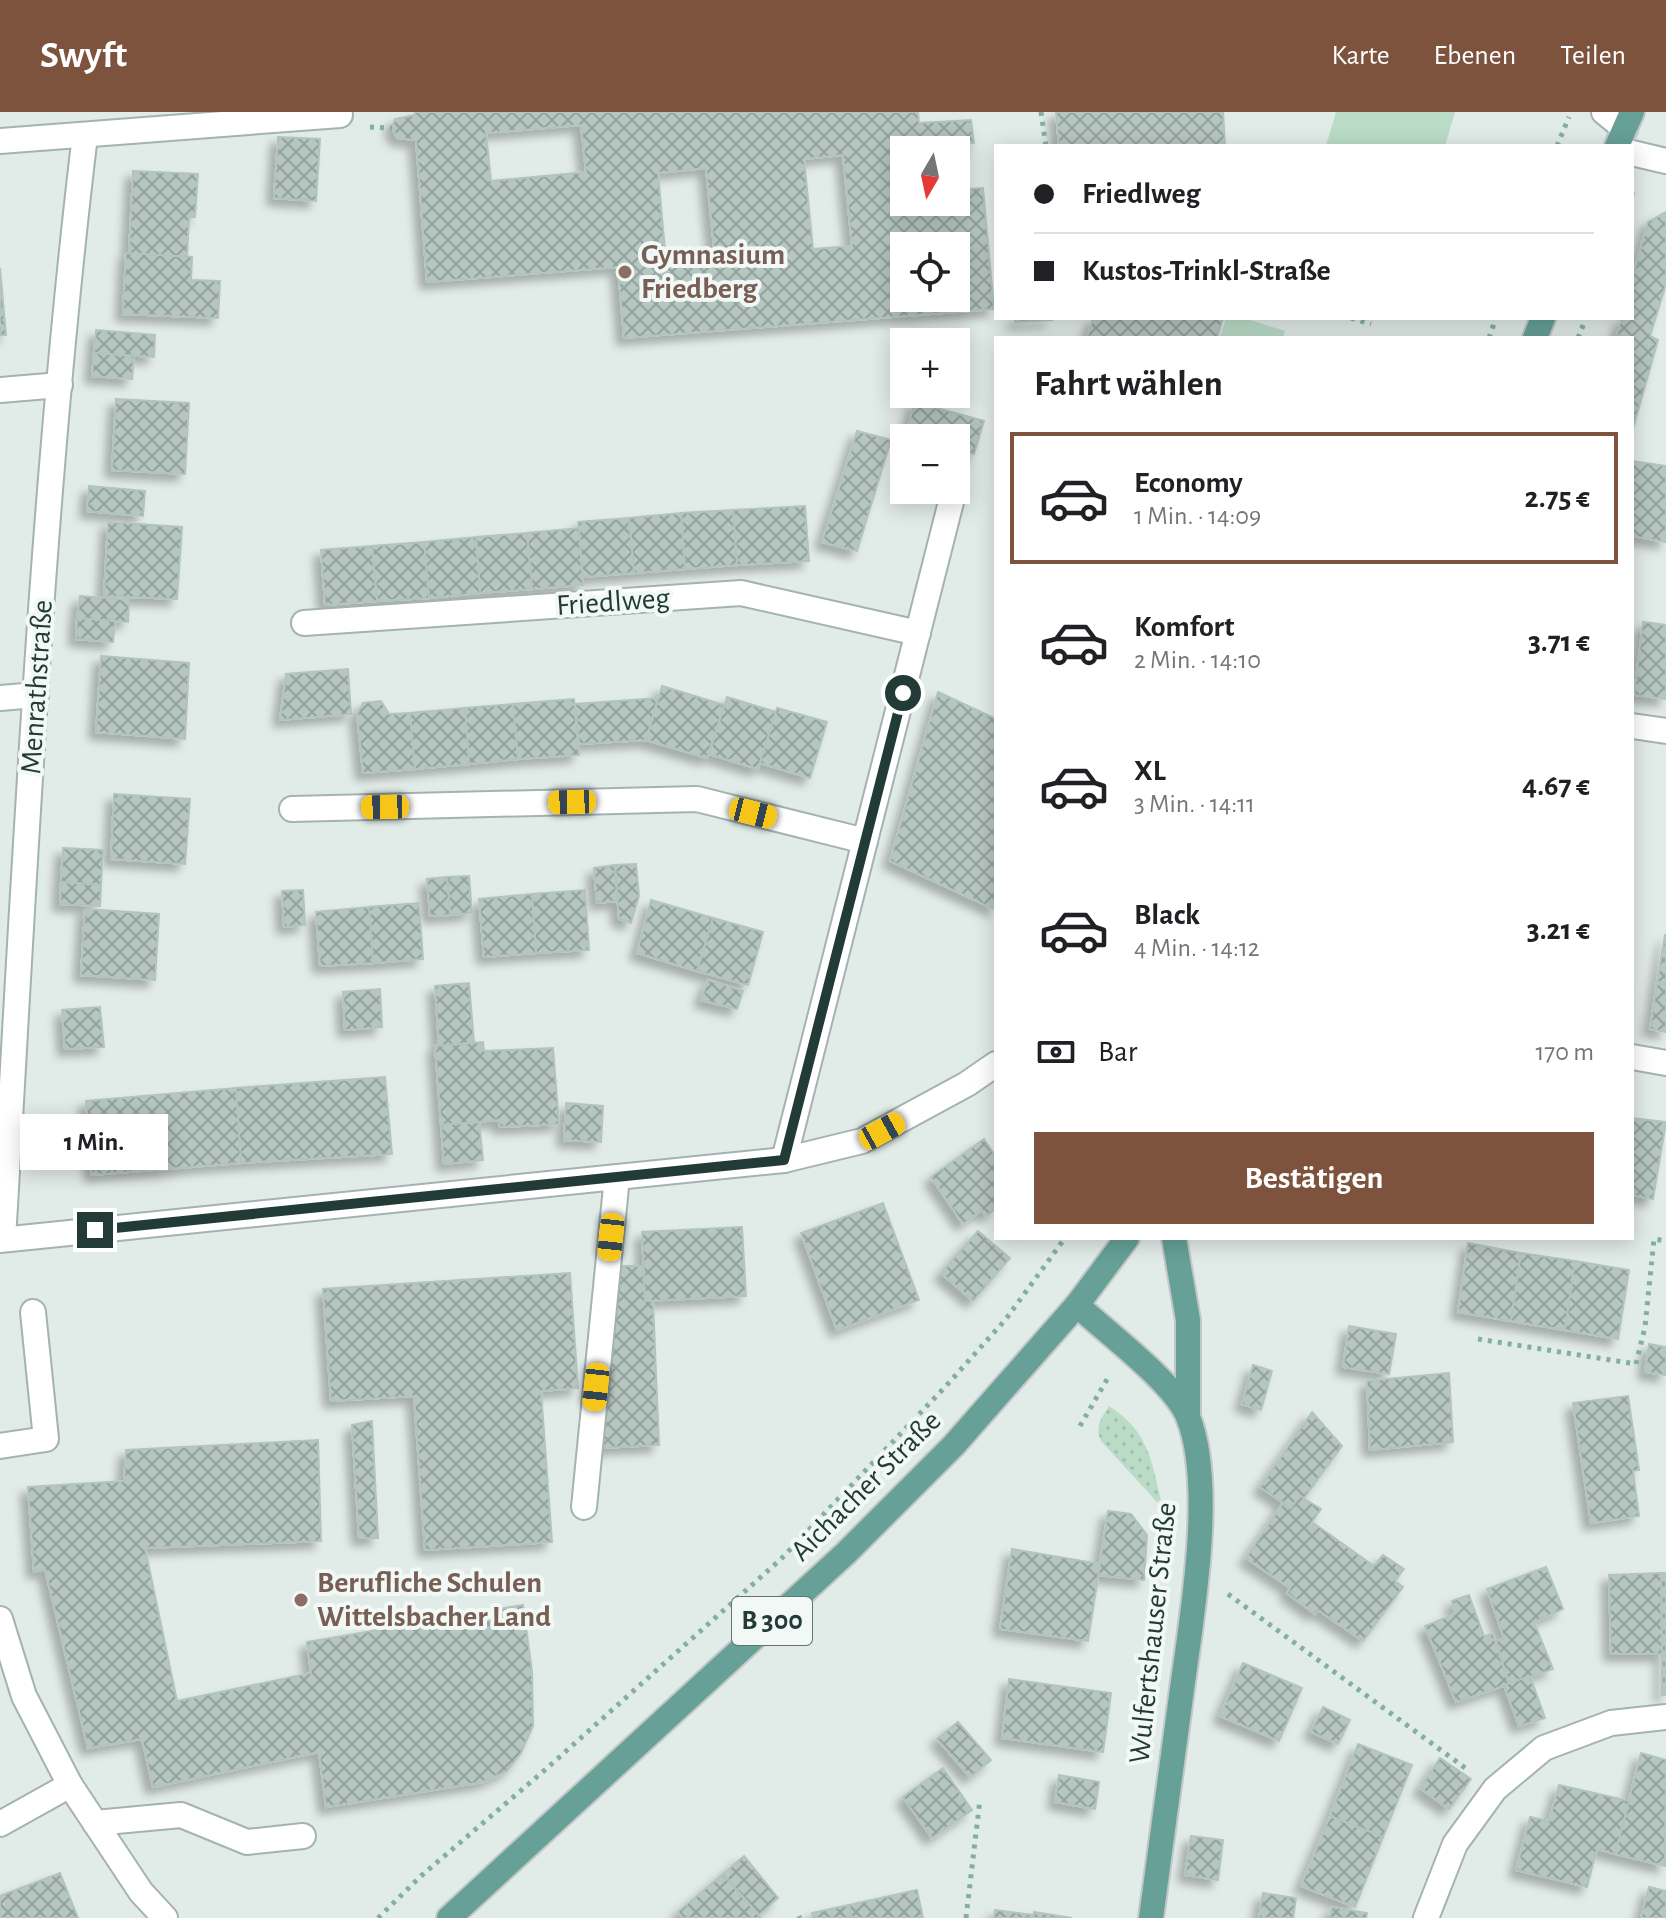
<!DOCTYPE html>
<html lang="de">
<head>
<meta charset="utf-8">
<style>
	:root { --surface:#fff; --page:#f6f6f6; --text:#202124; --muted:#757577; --line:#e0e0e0; --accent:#7d533d }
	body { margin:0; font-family:"Alegreya Sans",sans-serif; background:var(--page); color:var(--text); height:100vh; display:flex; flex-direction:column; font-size:30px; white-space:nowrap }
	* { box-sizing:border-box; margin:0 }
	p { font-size:26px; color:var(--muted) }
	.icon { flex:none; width:44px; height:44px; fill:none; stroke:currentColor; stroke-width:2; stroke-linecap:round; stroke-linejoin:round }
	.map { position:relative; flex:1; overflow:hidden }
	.panel { position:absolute; left:994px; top:224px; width:640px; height:904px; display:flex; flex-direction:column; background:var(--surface); border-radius:0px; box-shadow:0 4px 20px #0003 }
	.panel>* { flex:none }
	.top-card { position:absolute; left:994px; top:32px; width:640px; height:176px; border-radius:0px; box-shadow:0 4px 20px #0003; display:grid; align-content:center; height:176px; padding:0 40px; background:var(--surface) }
	.needle { width:52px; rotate:189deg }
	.buttons { position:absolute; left:890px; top:24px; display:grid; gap:16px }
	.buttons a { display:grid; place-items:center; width:80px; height:80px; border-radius:0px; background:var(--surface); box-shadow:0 4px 20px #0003; font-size:40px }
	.end { position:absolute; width:36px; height:36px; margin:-18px; border:10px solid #223b37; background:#fff; box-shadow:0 0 0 4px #fff }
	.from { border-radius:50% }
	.bubble { position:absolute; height:56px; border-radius:0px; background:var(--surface); box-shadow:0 4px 20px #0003; font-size:26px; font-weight:700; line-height:56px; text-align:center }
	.car { position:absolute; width:24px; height:48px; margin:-24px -12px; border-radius:10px; box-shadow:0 0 6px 2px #0007; background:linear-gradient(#f5c518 24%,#345 0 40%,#f5c518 0 76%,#345 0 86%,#f5c518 0) }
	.top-card b { display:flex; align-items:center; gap:28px; height:76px; font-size:30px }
	.top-card b+b { border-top:2px solid var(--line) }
	.top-card i { width:20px; height:20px; background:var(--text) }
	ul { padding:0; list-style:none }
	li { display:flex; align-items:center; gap:24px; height:132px; margin:0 16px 12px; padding:0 24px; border:4px solid transparent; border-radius:0px }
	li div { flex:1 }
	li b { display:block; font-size:30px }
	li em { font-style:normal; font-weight:700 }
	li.selected { border-color:var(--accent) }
	li>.icon { width:72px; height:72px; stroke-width:1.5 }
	h2 { padding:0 40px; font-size:36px; line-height:96px }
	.pay { display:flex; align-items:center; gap:20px; height:88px; padding:0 40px; font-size:30px }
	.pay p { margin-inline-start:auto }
	.button { display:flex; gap:16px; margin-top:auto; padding:16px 40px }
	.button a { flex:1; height:92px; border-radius:0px; background:var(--accent); color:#fff; font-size:32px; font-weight:700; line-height:92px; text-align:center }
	header { display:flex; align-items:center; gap:48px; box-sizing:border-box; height:112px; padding:0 40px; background:var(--accent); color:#fff }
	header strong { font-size:38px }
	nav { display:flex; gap:44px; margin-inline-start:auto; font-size:28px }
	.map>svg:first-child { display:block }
	.grass { fill:url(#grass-dots) }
	.pitch { fill:#badcc7 }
	.building { fill:url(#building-cross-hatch); stroke:#b3c4bf; stroke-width:2; fill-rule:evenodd; filter:url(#shadow) }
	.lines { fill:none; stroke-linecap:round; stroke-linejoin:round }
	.minor-casing { stroke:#a4b3af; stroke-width:28 }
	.major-casing { stroke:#c1c8c7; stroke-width:28 }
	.path { stroke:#82aea5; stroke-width:5; stroke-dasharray:4 6; stroke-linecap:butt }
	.minor { stroke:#fff; stroke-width:24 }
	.major { stroke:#66a097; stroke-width:24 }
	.route { stroke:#223b37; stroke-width:10 }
	.education-dot { fill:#8d6e63; stroke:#f1f8f5; stroke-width:3 }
	.labels { text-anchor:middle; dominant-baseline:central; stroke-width:8; stroke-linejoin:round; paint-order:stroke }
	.shield { fill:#f1f8f5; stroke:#607470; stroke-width:2 }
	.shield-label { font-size:28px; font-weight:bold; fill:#223b37 }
	.education-label { font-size:30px; font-weight:bold; fill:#785e54; stroke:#f1f8f5; text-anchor:start }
	.street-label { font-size:30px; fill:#223b37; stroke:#f1f8f5 }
</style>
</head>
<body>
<header>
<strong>Swyft</strong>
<nav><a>Karte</a><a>Ebenen</a><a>Teilen</a></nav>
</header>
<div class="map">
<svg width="1666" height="1806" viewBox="0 0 1666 1806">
	<defs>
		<pattern id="grass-dots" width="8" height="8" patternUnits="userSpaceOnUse" patternTransform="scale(2)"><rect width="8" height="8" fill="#badcc7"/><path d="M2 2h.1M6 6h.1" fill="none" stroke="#a0beac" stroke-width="1.8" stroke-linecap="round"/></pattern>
		<pattern id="building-cross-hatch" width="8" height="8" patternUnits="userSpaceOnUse" patternTransform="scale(2)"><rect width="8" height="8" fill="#b6c6c1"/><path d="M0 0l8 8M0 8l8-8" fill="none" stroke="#94a29e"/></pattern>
		<filter id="shadow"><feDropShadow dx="-7" dy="7" stdDeviation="4" flood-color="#0004"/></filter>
	</defs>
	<rect width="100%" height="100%" fill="#e1ebe8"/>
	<path class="grass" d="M1109,1294c39,25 42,53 52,94l-4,2 -56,-61c-6,-15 0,-22 8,-35z"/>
	<g class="pitch">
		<path d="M1336,0h119l-10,34h-119z"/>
		<path d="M1226,206h18l41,13 -2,7h-63z"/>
	</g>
	<g class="building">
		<path d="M415,0h503l1,11 52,-3 3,23 -70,7v52h52v-12l27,-2 11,121 -370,29 -6,-71 -191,15 -11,-142 -19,-2 -5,-11 3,-8 20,-4zM581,13l5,47 -95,9 -5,-48zM843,43l9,91 -39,3 -9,-90zM706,56l9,90 -49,4 -8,-89zM904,134h52v52h-52z"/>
		<path d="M1056,0h167l2,34h-166z"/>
		<path d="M278,25l42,2 -4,62 -42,-3z"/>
		<path d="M133,59l65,3 -3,43h-6l-2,40 -58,-3z"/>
		<path d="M1666,100v72l-16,52 8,4 -24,85 -2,-1v-86h-16l6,-20h10v-39l16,-57z"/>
		<path d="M126,141l66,4 -1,23 29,1 -2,37 -95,-4z"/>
		<path d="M0,156l6,67h-6z"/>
		<path d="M1015,206h37v2l-37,2z"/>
		<path d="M1093,206h130l-6,20h-130z"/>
		<path d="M96,218l59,5 -1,22 -60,-4z"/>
		<path d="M94,241l40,3 -2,23 -40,-3z"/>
		<path d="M116,287l73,4 -4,71 -73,-4z"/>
		<path d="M915,290l69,19 -10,33 -18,-4v-12l-51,-2z"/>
		<path d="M857,319l34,9 -34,111 -35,-9z"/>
		<path d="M1632,349l34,5v76l-34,-6z"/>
		<path d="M89,374l56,5 -2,25 -56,-5z"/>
		<path d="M805,394l4,55 -72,4 -4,-55z"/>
		<path d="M733,398l4,55 -52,4 -4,-56z"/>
		<path d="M681,401l4,56 -51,4 -5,-55z"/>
		<path d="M629,406l5,55 -51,4 -5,-55z"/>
		<path d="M108,410l74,5 -5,72 -73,-3z"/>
		<path d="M579,416l4,57 -51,4 -5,-56z"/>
		<path d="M527,421l5,56 -52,4 -4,-56z"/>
		<path d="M476,425l4,56 -51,5 -5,-56z"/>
		<path d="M424,430l5,56 -52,3 -5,-55z"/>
		<path d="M372,434l5,55 -52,4 -4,-55z"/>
		<path d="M80,484l49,4 -1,22 -51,-4z"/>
		<path d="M77,506l38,3 -2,21 -37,-3z"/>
		<path d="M1643,510l23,3v74l-32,-4z"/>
		<path d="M101,544l88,7 -4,76 -89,-7z"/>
		<path d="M348,557l3,45 -71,6 6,-46z"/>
		<path d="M662,574l62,19 -17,53 -61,-18z"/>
		<path d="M938,580l58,27v191l-106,-49z"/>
		<path d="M727,585l49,15 -18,57 -49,-15z"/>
		<path d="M658,586l-12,42 -67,4 -4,-40z"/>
		<path d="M574,587l5,56 -61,4 -5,-55z"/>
		<path d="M381,589l8,13 21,-1 5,56 -52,4 -6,-59 6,-11z"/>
		<path d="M513,592l5,55 -49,5 -4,-56z"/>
		<path d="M465,596l4,56 -54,5 -5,-56z"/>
		<path d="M777,596l50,14 -17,56 -50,-15z"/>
		<path d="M114,682l76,5 -5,65 -74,-5z"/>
		<path d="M63,736l40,2 -2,35 -40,-3z"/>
		<path d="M636,752l3,32 -8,27 -12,-4 -4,-54z"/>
		<path d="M615,753l2,36 -20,2 -3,-35z"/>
		<path d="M469,764l3,37 -22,2 -3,-38z"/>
		<path d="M447,765l3,38 -20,1 -3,-37z"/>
		<path d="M61,770l40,3 -1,21 -40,-2z"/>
		<path d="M303,778l2,35 -21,2 -2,-36z"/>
		<path d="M585,778l4,60 -53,3 -4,-59z"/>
		<path d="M532,782l4,59 -52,4 -5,-58z"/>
		<path d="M651,788l62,18 -16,53 -60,-18z"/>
		<path d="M419,791l4,56 -50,4 -4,-56z"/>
		<path d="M369,795l4,56 -53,3 -4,-54z"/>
		<path d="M85,797l74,5 -4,66 -74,-5z"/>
		<path d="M713,806l50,14 -15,53 -51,-14z"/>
		<path d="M1665,823h1v49l-9,-2z"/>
		<path d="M708,868l35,11 -6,18 -36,-9z"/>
		<path d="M1657,870l9,2v48l-16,-3z"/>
		<path d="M469,871l5,60 -35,3 -4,-60z"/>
		<path d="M380,877l2,38 -37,3 -2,-38z"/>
		<path d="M100,895l4,40 -39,2 -3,-39z"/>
		<path d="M483,930l1,9 69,-3 6,76 -59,3 -1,-7 -58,5 -6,-79z"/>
		<path d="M385,965l7,77 -151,9 -5,-75z"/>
		<path d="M236,976l5,75 -149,12 -6,-74z"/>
		<path d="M566,991l37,3 -2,36 -37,-2z"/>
		<path d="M1632,1006l34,4 -13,77 -21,-4z"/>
		<path d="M479,1010l4,38 -39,4 -3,-39z"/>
		<path d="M984,1027l12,18v52l-10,7 -4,-6 -19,14 -32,-47z"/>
		<path d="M883,1091l36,97 -82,30 -36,-97z"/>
		<path d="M742,1115l4,69 -101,5 -3,-69z"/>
		<path d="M978,1119l32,27 -37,43 -32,-28z"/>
		<path d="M1468,1131l53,10 -10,68 -53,-9z"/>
		<path d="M1521,1141l54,8 -10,69 -54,-9z"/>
		<path d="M1575,1149l54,9 -11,69 -53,-9z"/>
		<path d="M619,1154h24l2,35h8l6,144 -58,3z"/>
		<path d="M570,1161l8,115 -37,3 11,151 -127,8 -11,-154 -83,5 -8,-112z"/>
		<path d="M1349,1214l47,8 -7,40 -46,-7z"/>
		<path d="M1649,1232l17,3v28l-21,-3z"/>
		<path d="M1253,1253l19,6 -11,39 -19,-6z"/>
		<path d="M1449,1261l4,69 -83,8 -3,-69z"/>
		<path d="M1628,1284l11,74 -6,1 6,45 -48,7 -18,-120z"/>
		<path d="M1312,1300l30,34 -38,52 -4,-2 -9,12 -31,-21z"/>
		<path d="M372,1309l6,117h-19l-7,-113z"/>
		<path d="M318,1328l3,101 -176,7 32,153 134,-28 -4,-31 216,-37 9,67 1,54 -12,27 -14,18 -24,11 -157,25 -7,-55 -166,35 -11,-48 -54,9 -43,-179 -11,3 -6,-85 96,-6 2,-31z"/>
		<path d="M1300,1384l21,13 -9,13 62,44 9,-11 21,14 -9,12 8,6 -40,54 -45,-31 -3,4 -28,-21 3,-5 -44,-30 36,-54 9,4z"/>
		<path d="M1108,1399l23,3 16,21 -3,45 -46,-5z"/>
		<path d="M1012,1437l88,15 -12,77 -88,-12z"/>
		<path d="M1546,1455l17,42 -29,13 19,47 -44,15 -13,-43 8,-3 -17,-49z"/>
		<path d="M1661,1461h5v81h-4z"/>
		<path d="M1661,1461l1,81h-51l-2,-79z"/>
		<path d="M1469,1483l15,41 9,-2 16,50 -53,18 -31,-76 30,-12 -3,-13z"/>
		<rect x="1662" y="1542" width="4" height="41"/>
		<path d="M1243,1551l59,25 -23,53 -59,-25z"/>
		<path d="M1530,1564l15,42 -26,8 -15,-41z"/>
		<path d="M1009,1567l102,14 -8,59 -101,-14z"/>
		<path d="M1323,1595l27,13 -12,24 -27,-12z"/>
		<path d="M958,1610l33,38 -21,17 -33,-38z"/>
		<path d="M1358,1632l54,21 -29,72 -53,-21z"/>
		<path d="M1641,1641l25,7 -1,106 -50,-12z"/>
		<path d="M1440,1646l31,21 -22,30 -29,-21z"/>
		<path d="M943,1656l29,42 -40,28 -29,-41z"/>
		<path d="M1059,1663l40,7 -4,27 -40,-7z"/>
		<path d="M1559,1673l70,16 -14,53 -18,-5 -10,38 -71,-17 14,-53 19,4z"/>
		<path d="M1330,1704l53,21 -28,70 -54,-21z"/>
		<path d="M1191,1724l32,4 -5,40 -33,-5z"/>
		<path d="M744,1744l34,42 -19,17 -36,-41z"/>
		<path d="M60,1761l18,45h-78v-22z"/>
		<path d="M723,1762l38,44h-78l-5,-6z"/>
		<path d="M1649,1775l17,4v27h-25z"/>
		<path d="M917,1778l6,28h-71l-3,-13z"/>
		<path d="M1263,1781l33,5 -3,20h-34z"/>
		<path d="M849,1793l3,13h-39l-1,-5z"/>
		<path d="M1332,1795l35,6 -1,5h-36z"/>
		<path d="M995,1798l39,5 -1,3h-39z"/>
		<path d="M1034,1800l38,6h-39z"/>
	</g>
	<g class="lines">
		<defs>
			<g id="minor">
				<path d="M1604,0l21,17"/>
				<path d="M0,29l340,-26"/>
				<path d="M1632,41l34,8"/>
				<path d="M0,278l60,-5"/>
				<path d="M304,511l437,-30 177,40"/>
				<path d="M0,586l36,-3"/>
				<path d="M1632,614l34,5"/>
				<path d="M292,697l405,-10 168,42"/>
				<path d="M1632,945l34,6"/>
				<path d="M784,1048l170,-670"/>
				<path d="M3,1127c22,-367 38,-739 82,-1104"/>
				<path d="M0,1128l784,-80 78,-19 105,-57 29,-20"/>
				<path d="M0,1334l46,-7 -13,-127"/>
				<path d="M584,1395l33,-330"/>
				<path d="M0,1507l24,77 46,89 71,107 24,26"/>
				<path d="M95,1711l86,-8 66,27 56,-6"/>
				<path d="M0,1712l70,-39"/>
				<path d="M1426,1806l29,-74 40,-55 49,-41 67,-25 55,-6"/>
			</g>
			<g id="major">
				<path d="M1617,34l15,-34"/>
				<path d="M1535,226l8,-20"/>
				<path d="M1174,1126l14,82v94"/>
				<path d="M1077,1193c29,27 98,78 111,112 27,67 4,199 -6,272 -10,76 -21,153 -31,229"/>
				<path d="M449,1806l397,-365 108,-108 123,-140 50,-67"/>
			</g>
		</defs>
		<use href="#minor" class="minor-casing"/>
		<use href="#major" class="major-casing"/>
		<g class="path">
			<path d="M1041,0l5,34"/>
			<path d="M370,15l22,1"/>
			<path d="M1557,34l12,-29"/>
			<path d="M1632,80v9"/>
			<path d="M1351,206l20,6"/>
			<path d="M1489,226l7,-20"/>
			<path d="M1578,226l8,-20"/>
			<path d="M1478,1227l158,25 9,-37 9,-88 12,2"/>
			<path d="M1080,1314l29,-50"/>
			<path d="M1228,1482l240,176"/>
			<path d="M799,1804l1,2"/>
			<path d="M378,1806l43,-42 125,-107 235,-210 165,-173 60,-67 59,-81"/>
			<path d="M966,1806l14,-119"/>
		</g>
		<use href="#minor" class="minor"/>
		<use href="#major" class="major"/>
	</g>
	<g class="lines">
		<path class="route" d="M95,1118l689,-70 119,-467"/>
	</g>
	<g class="education-dot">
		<circle cx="625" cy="160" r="8"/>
		<circle cx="301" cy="1488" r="8"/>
	</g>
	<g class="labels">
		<rect class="shield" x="732" y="1485" width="80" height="48" rx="6"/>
		<g class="shield-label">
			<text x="772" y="1509">B 300</text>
		</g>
		<g class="education-label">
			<text x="641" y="143">Gymnasium<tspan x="641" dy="34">Friedberg</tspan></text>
			<text x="317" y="1471">Berufliche Schulen<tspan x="317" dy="34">Wittelsbacher Land</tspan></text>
		</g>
		<g class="street-label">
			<text transform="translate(613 490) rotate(-4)">Friedlweg</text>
			<text transform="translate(37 575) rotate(-86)">Menrathstraße</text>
			<text transform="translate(866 1374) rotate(-45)">Aichacher Straße</text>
			<text transform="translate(1153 1521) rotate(-84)">Wulfertshauser Straße</text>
		</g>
	</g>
</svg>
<div class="buttons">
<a><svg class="needle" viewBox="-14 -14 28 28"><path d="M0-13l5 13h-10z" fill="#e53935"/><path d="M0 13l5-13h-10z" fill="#757577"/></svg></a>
<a><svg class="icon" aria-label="locate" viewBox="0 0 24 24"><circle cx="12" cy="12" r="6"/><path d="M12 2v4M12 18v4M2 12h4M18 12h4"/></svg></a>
<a>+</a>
<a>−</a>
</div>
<i class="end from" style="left:903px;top:581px"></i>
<i class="end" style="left:95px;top:1118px"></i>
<div class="bubble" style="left:20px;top:1002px;width:148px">1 Min.</div>
<i class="car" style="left:572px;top:690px;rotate:269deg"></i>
<i class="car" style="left:385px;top:695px;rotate:269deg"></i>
<i class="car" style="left:753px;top:701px;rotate:104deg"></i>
<i class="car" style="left:882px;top:1019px;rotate:61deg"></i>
<i class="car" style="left:611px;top:1125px;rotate:186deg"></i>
<i class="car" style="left:596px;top:1275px;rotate:186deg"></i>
<div class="top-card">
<b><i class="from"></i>Friedlweg</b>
<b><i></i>Kustos-Trinkl-Straße</b>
</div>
<section class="panel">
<h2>Fahrt wählen</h2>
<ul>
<li class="selected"><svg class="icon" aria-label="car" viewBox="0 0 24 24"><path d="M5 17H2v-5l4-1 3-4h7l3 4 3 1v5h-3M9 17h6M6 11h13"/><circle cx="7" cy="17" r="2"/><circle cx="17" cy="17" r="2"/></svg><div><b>Economy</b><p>1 Min. · 14:09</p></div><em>2.75 €</em></li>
<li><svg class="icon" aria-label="car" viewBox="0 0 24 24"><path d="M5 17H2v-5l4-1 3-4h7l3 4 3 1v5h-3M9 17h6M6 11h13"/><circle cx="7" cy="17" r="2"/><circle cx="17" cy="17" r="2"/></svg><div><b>Komfort</b><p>2 Min. · 14:10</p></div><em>3.71 €</em></li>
<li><svg class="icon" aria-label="car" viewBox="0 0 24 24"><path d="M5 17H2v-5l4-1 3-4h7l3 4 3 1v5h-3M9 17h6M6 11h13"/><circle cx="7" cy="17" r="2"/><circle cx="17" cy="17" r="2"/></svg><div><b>XL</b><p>3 Min. · 14:11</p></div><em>4.67 €</em></li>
<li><svg class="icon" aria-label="car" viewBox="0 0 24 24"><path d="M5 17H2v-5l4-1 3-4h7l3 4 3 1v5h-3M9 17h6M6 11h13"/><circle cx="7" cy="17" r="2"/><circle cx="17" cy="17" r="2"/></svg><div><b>Black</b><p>4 Min. · 14:12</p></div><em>3.21 €</em></li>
</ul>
<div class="pay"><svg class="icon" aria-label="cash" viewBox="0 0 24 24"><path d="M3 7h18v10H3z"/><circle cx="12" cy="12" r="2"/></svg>Bar<p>170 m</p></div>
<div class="button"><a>Bestätigen</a></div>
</section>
</div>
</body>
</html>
